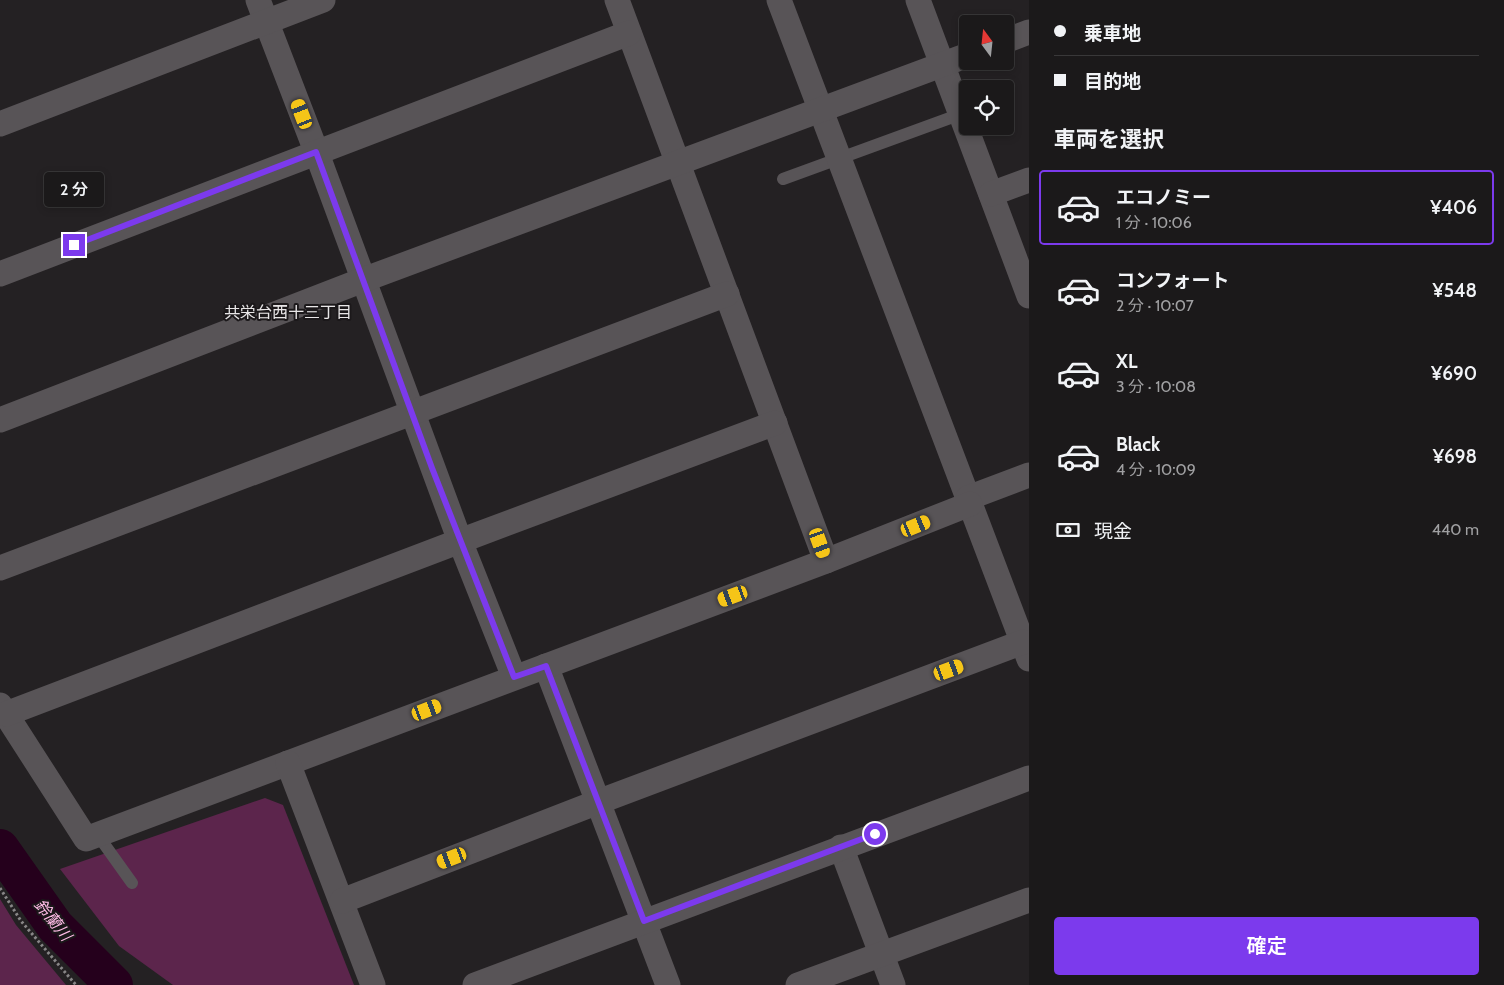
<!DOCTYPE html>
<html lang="ja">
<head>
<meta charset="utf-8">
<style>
	:root { --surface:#1b191a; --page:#282627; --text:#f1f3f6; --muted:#a0a0a2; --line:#393839; --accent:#7c3aed }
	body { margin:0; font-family:Cabin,"Noto Sans JP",sans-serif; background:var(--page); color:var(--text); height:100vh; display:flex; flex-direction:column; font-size:19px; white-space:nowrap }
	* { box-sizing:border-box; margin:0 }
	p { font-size:16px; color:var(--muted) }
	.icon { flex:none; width:28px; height:28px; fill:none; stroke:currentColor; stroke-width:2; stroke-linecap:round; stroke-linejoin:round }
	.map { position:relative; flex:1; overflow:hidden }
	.sheet { display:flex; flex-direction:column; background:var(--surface); width:475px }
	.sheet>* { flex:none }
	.guide { display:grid; align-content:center; height:110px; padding:0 25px; background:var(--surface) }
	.needle { width:32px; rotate:345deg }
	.fabs { position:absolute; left:959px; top:15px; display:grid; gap:10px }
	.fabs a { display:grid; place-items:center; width:55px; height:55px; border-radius:5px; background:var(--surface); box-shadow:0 2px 8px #0003,0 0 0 1px var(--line); font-size:25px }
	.end { position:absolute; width:22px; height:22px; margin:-11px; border:6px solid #7c3aed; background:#fff; box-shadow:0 0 0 2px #fff }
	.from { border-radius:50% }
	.bubble { position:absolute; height:35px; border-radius:5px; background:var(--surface); box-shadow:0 2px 8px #0003,0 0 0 1px var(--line); font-size:16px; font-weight:600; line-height:35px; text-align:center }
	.car { position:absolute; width:15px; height:30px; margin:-15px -8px; border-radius:6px; box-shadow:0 0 4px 1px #0007; background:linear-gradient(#f5c518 24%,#345 0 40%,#f5c518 0 76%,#345 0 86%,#f5c518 0) }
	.guide b { display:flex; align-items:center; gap:18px; height:48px; font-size:19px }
	.guide b+b { border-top:1px solid var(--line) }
	.guide i { width:12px; height:12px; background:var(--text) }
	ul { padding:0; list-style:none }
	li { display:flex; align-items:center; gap:15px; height:75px; margin:0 10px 8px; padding:0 15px; border:2px solid transparent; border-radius:5px }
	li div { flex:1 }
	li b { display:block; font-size:19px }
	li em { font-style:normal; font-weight:600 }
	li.selected { border-color:var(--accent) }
	li>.icon { width:45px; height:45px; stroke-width:1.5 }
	h2 { padding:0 25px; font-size:22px; line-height:60px }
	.pay { display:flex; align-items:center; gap:12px; height:55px; padding:0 25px; font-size:19px }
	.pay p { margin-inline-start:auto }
	.button { display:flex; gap:10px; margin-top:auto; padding:10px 25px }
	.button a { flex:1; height:58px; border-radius:5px; background:var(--accent); color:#fff; font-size:20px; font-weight:600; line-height:58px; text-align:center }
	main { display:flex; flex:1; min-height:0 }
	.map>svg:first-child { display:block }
	.green { fill:#5c254c }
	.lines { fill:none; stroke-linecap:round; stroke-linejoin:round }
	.river { stroke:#25001c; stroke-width:38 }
	.path { stroke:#888687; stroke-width:3; stroke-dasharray:2.5 2.5; stroke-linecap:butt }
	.lane { stroke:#585457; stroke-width:12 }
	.street { stroke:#585457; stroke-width:25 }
	.route { stroke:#7c3aed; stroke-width:6 }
	.labels { text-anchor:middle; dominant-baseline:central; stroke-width:4; stroke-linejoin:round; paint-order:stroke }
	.neighbourhood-label { font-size:16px; fill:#e8e6e7; stroke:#1b181a }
	.water-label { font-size:16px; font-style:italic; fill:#ffbce7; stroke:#1b181a }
</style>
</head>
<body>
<main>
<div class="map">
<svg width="1029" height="985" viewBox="0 0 1029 985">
	<rect width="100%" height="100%" fill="#242123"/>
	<g class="green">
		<path d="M265,798l18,7 71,180h-181l-54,-39 -59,-77z"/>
		<path d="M0,899l16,26 50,60h-66z"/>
	</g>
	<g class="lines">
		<path class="river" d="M0,848l55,78 59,59"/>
		<path class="path" d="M0,888l21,33 55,64"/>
		<g class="lane">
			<path d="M783,179l178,-65"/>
			<path d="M97,834l35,49"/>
		</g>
		<g class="street">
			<path d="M258,0l58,151 144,390 54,136"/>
			<path d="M617,0l209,561"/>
			<path d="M779,0l250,659"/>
			<path d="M918,0l111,296"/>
			<path d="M1005,41l24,-9"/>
			<path d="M0,124l323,-124"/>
			<path d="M991,194l38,-14"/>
			<path d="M0,274l629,-241"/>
			<path d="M0,420l363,-140 605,-225"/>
			<path d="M968,498l61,-23"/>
			<path d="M0,568l727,-274"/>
			<path d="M546,666l122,319"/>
			<path d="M0,705l86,134 740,-278 144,-57"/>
			<path d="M6,714l454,-173 315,-118"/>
			<path d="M288,763l85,222"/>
			<path d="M841,847l52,138"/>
			<path d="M342,901l256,-99 425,-160"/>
			<path d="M475,985l554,-207"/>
			<path d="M798,985l231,-85"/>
		</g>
	</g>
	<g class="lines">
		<path class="route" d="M74,245l242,-93 116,316 82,209 32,-11 98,255 231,-87"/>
	</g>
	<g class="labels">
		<g class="neighbourhood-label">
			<text x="288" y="312">共栄台西十三丁目</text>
		</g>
		<g class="water-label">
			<text transform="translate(53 920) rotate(51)">鈴蘭川</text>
		</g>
	</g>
</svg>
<div class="fabs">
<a><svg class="needle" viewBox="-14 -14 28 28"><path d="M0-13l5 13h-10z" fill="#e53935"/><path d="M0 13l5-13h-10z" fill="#a0a0a2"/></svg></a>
<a><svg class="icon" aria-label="locate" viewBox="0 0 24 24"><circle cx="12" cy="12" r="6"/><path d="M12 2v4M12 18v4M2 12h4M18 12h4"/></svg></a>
</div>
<i class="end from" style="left:875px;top:834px"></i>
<i class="end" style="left:74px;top:245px"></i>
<div class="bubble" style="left:44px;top:172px;width:60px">2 分</div>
<i class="car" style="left:302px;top:114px;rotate:339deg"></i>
<i class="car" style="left:916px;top:526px;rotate:68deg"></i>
<i class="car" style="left:820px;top:543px;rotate:160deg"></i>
<i class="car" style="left:733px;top:596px;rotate:250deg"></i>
<i class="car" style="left:949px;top:670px;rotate:70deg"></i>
<i class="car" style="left:427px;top:710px;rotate:69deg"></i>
<i class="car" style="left:452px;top:858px;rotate:249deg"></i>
</div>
<section class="sheet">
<div class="guide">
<b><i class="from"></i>乗車地</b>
<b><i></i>目的地</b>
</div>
<h2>車両を選択</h2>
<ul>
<li class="selected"><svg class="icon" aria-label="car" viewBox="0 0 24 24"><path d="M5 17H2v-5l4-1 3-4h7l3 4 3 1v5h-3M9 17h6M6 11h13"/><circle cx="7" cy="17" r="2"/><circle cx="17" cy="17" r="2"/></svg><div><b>エコノミー</b><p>1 分 · 10:06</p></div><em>¥406</em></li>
<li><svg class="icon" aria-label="car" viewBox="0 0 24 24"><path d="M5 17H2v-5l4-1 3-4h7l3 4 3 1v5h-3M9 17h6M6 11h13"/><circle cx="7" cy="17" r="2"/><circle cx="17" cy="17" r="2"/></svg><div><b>コンフォート</b><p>2 分 · 10:07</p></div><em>¥548</em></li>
<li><svg class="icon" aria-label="car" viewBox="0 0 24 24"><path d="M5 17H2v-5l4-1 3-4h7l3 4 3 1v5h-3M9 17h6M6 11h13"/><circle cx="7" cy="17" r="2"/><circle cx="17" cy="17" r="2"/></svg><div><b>XL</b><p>3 分 · 10:08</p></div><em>¥690</em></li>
<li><svg class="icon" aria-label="car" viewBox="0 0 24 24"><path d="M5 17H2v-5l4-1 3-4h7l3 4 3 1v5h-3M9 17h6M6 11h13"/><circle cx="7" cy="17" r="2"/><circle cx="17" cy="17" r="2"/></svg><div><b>Black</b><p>4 分 · 10:09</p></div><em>¥698</em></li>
</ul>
<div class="pay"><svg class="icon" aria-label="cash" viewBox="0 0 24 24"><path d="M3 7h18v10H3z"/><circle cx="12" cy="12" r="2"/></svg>現金<p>440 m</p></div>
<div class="button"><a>確定</a></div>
</section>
</main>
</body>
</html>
